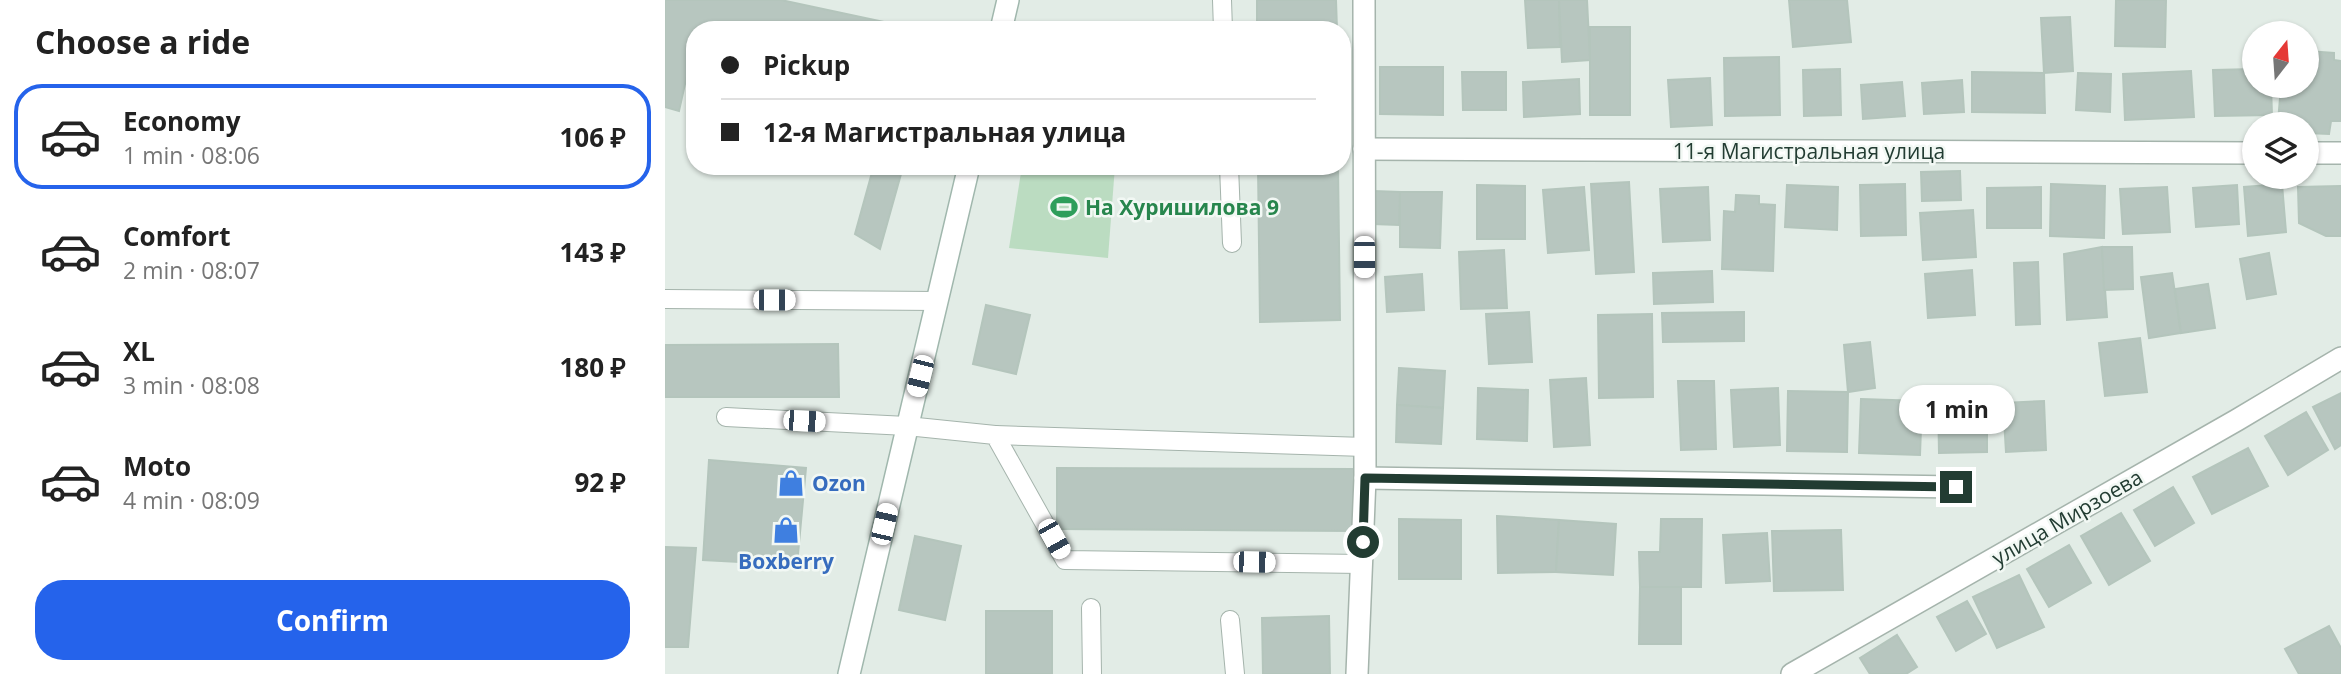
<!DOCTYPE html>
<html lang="en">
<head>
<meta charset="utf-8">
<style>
	:root { --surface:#fff; --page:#f6f6f6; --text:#222; --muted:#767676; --line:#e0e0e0; --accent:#2563eb }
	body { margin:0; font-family:"Open Sans",sans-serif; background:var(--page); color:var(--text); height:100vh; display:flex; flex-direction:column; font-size:26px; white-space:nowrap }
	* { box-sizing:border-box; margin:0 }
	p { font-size:23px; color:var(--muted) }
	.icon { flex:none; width:38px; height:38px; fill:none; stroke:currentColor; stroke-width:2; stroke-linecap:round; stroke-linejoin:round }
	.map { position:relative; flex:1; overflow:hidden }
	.side { display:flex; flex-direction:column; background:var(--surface); width:665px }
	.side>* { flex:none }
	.top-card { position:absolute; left:21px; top:21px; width:665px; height:154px; border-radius:28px; box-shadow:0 2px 5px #0004; display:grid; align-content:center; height:154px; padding:0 35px; background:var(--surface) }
	.needle { width:46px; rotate:17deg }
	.buttons { position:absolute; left:1577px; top:21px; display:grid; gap:14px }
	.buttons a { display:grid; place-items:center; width:77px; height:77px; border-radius:50%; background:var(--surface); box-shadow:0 2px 5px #0004; font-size:35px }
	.end { position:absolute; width:32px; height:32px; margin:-16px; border:9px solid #223c32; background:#fff; box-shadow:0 0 0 4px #fff }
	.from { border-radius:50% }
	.bubble { position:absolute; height:49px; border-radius:24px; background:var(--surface); box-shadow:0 2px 5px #0004; font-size:23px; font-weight:700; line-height:49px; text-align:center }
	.car { position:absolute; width:21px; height:42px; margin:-21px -10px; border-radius:9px; box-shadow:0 0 5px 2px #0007; background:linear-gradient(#fff 24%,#345 0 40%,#fff 0 76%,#345 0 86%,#fff 0) }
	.top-card b { display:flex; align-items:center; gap:24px; height:66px; font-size:26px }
	.top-card b+b { border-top:2px solid var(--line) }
	.top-card i { width:18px; height:18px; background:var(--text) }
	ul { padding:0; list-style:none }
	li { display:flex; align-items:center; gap:21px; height:105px; margin:0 14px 10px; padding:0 21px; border:4px solid transparent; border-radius:28px }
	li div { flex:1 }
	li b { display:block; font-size:26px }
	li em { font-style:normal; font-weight:700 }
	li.active { border-color:var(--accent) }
	li>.icon { width:63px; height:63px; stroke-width:1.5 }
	h2 { padding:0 35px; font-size:32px; line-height:84px }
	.cta { display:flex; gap:14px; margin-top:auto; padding:14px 35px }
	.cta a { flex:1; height:80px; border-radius:28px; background:var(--accent); color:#fff; font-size:28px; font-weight:700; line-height:80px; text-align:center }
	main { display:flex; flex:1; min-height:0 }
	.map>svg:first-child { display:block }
	.green { fill:#bbdcc1 }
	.building { fill:#b7c6bf; stroke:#b4c5bc; stroke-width:2 }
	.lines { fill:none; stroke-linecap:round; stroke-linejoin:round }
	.lane-casing { stroke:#a5b4ac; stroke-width:20 }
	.street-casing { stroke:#a5b4ac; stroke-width:24 }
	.secondary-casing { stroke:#a0b7ad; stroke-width:24 }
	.lane { stroke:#fff; stroke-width:18 }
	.street { stroke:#fff; stroke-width:21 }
	.secondary { stroke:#fff; stroke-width:21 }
	.route { stroke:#223c32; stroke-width:9 }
	.labels { text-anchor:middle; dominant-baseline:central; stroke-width:5; stroke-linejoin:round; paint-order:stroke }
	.street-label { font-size:21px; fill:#223c32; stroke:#f2f8f4 }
	.leisure-label { font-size:21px; font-weight:bold; fill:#27864d; stroke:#f2f8f4; text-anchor:start }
	.shop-label { font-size:21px; font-weight:bold; fill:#366cbe; stroke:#f2f8f4; text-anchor:start }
</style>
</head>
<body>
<main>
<section class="side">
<h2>Choose a ride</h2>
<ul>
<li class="active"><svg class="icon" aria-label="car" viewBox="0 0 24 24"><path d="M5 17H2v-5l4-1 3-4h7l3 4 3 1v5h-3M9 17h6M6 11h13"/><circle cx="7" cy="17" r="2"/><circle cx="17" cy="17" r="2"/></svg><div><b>Economy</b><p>1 min · 08:06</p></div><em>106 ₽</em></li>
<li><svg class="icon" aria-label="car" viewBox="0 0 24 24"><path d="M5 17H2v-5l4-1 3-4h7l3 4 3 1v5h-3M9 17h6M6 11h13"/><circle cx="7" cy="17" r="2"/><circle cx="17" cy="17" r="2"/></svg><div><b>Comfort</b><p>2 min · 08:07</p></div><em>143 ₽</em></li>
<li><svg class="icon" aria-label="car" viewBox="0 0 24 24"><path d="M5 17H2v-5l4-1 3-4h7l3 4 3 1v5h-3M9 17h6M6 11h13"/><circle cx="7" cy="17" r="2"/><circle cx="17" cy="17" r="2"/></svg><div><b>XL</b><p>3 min · 08:08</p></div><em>180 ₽</em></li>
<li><svg class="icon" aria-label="car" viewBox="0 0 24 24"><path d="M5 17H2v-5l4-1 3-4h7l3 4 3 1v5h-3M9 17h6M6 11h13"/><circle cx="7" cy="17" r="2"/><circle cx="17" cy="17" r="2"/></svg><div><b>Moto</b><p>4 min · 08:09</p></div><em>92 ₽</em></li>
</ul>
<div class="cta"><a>Confirm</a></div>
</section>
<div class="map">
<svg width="1676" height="674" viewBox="0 0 1676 674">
	<rect width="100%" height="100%" fill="#e2ece6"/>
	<path class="green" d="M357,166h93l-7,92 -99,-10z"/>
	<g class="building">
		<path d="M0,0h116l131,28 -217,2v9l-16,72 -14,-4z"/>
		<path d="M592,0h79l1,30h-80z"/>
		<path d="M860,0h34l1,47 -32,1z"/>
		<path d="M894,0h28l3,60 -28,2z"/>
		<path d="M1124,0h58l4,42 -58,5z"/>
		<path d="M1451,0h50l-1,47 -50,-1z"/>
		<path d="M1405,17l3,54 -29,2 -3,-55z"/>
		<rect x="925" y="27" width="40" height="88"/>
		<path d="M1642,51l27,2v7l7,1v60h-10l-2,13 -22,-1v-9l-29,-2 3,-36h26z"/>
		<path d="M1114,57l1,58 -55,1 -1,-58z"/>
		<path d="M715,67h63v48l-63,-1z"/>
		<path d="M1175,69l1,46 -37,1 -1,-46z"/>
		<path d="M1589,69v17h17l1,29 -57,1 -2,-46z"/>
		<path d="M1526,71l3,46 -69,3 -2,-46z"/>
		<path d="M797,72h44v38h-43z"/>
		<path d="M1307,72l72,1 1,40 -73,-1z"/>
		<path d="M1413,73l33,1 -1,38 -34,-2z"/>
		<path d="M1045,78l2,47 -41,2 -3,-47z"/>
		<path d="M914,79l1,35 -56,3 -1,-35z"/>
		<path d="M1297,80l2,32 -40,2 -2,-31z"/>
		<path d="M1237,82l3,34 -42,3 -2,-34z"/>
		<path d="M593,166h80l2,154 -80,2z"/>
		<path d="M208,169l28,5 -21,75 -25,-15z"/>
		<path d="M1295,171l1,29 -39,1 -1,-29z"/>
		<path d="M964,182l5,90 -38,2 -5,-90z"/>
		<path d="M1240,184l1,51 -45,1 -1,-51z"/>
		<path d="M1386,184l54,2 -1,52 -54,-2z"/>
		<path d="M1617,184l4,48 -38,4 -4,-49z"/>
		<path d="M812,185l48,1v53h-48z"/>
		<path d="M1122,185l51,2 -1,43 -52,-3z"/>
		<path d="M1572,185l2,39 -43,3 -3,-39z"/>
		<path d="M1676,186v50h-15l-27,-13 -1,-36z"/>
		<path d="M919,187l5,63 -41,3 -5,-63z"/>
		<path d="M1043,187l2,53 -47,2 -3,-53z"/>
		<path d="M1376,187v41h-54v-40z"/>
		<path d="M1502,187l3,45 -47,2 -3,-45z"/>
		<path d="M708,191l27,1 -1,33 -26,-1z"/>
		<path d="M735,192h42l-2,56 -40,-1z"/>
		<path d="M1071,195l23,1v8l16,1 -2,66 -51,-2 2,-58 11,1z"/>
		<path d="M1308,210l3,47 -53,3 -3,-47z"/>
		<path d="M1437,247l5,70 -40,3 -3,-66z"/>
		<path d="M1437,247h30l1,42 -29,1z"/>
		<path d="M839,250l3,58 -46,1 -2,-57z"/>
		<path d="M1604,253l7,41 -29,5 -7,-40z"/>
		<path d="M1373,262l2,62 -24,1 -2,-62z"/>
		<path d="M1307,270l3,45 -47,3 -3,-44z"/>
		<path d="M1047,271l1,31 -59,2 -1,-31z"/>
		<path d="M1507,273l9,60 -32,5 -8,-61z"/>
		<path d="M757,274l2,36 -37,2 -2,-35z"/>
		<path d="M1543,284l7,44 -34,5 -6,-44z"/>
		<path d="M321,305l44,10 -14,59 -43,-10z"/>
		<path d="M864,312l3,50 -43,2 -3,-50z"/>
		<path d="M1079,312v29l-81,1 -1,-29z"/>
		<path d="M987,314l1,83 -54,1 -1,-83z"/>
		<path d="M1475,338l7,54 -42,4 -6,-53z"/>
		<path d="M1205,342l5,46 -27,4 -4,-47z"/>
		<path d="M173,344l1,53h-174v-52z"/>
		<path d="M734,368l46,3 -2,37 -46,-3z"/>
		<path d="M921,378l4,67 -36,2 -4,-67z"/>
		<path d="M1013,381h36l2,68 -35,1z"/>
		<path d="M813,388l50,2 -1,51 -50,-2z"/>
		<path d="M1113,388l2,57 -46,2 -3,-57z"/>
		<path d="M1123,391l60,1 -1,60 -60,-1z"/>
		<path d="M1676,393v52l-6,4 -22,-42z"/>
		<path d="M1273,396h49v56l-48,1z"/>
		<path d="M1196,399l61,2 -2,54 -61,-2z"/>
		<path d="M1379,401l2,49 -40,2 -3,-49z"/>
		<path d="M732,405l46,3 -2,36 -45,-2z"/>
		<path d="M1641,412l22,38 -40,25 -23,-39z"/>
		<path d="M1583,448l20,38 -56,28 -19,-37z"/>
		<path d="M44,460l97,8 -9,97 -94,-5z"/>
		<path d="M392,468l297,1v62l-297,-2z"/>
		<path d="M1508,487l21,36 -39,23 -21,-36z"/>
		<path d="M1456,513l29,48 -41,24 -28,-49z"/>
		<path d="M832,516l62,4 -3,52 -58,1z"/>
		<path d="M734,519l62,1v59h-62z"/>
		<path d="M996,519h41l-1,68h-61l-1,-35h21z"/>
		<path d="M894,520l57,4 -3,51 -57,-3z"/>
		<path d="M1176,530l2,60 -69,1 -2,-60z"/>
		<path d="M1102,533l3,48 -44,2 -3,-48z"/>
		<path d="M250,536l46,10 -16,74 -46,-10z"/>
		<path d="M1404,545l22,38 -42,24 -22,-38z"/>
		<path d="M0,547l31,1 -8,99h-23z"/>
		<path d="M1354,575l25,52 -47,21 -24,-51z"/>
		<path d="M975,587h41v57h-42z"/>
		<path d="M1302,601l19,33 -30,17 -19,-34z"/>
		<rect x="321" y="611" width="66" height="63"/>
		<path d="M664,616l1,58h-67l-1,-56z"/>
		<path d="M1664,626l12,22v26h-42l-14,-25z"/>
		<path d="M1232,635l20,32 -11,7h-36l-10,-16z"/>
	</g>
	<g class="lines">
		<defs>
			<g id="lane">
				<path d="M557,0l1,30"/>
				<path d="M564,166l3,77"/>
				<path d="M0,299l273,2"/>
				<path d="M61,417l181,9 88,9 70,125 297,4"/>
				<path d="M330,435l370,12"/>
				<path d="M426,608l1,66"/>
				<path d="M565,620l5,54"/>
			</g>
			<g id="street">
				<path d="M699,149l890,4"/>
				<path d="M1642,153h34"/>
				<path d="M700,478l591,9"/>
				<path d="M692,674l8,-196 -1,-478"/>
				<path d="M1127,674l445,-254 104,-62"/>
			</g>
			<g id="secondary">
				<path d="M336,30l7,-30"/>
				<path d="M184,674l120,-508"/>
			</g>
		</defs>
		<use href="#lane" class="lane-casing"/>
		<use href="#street" class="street-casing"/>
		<use href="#secondary" class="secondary-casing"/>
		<use href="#lane" class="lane"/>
		<use href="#street" class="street"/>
		<use href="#secondary" class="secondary"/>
	</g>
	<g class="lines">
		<path class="route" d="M698,542l2,-64 591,9"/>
	</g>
	<defs>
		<symbol id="stadium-bare" viewBox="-9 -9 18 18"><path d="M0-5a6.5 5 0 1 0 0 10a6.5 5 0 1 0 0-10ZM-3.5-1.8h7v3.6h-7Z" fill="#2e9e5b" stroke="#f2f8f4" stroke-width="2.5" paint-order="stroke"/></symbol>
		<symbol id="shop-bare" viewBox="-9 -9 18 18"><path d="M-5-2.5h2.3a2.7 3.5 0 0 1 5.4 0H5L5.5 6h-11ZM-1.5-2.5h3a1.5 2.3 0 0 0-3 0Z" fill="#3f7fe0" stroke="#f2f8f4" stroke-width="2.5" paint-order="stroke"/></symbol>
	</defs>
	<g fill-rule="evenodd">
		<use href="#stadium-bare" x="380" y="188" width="38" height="38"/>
		<use href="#shop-bare" x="107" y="464" width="38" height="38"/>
		<use href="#shop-bare" x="102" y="511" width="38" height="38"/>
	</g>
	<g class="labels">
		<g class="street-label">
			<text x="1144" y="151">11-я Магистральная улица</text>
			<text transform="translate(1402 517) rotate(-30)">улица Мирзоева</text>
		</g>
		<g class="leisure-label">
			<text x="420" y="207">На Хуришилова 9</text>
		</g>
		<g class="shop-label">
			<text x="147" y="483">Ozon</text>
			<text x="121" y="561" text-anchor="middle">Boxberry</text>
		</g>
	</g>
</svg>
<div class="buttons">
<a><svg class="needle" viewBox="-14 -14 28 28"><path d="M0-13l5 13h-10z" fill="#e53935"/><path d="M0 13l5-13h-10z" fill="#767676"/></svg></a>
<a><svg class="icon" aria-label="layers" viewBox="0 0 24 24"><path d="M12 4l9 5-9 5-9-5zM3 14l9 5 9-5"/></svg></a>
</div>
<i class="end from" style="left:698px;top:542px"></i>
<i class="end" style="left:1291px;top:487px"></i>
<div class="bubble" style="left:1234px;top:385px;width:116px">1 min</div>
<i class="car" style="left:699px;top:257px;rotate:180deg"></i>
<i class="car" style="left:109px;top:300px;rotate:90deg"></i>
<i class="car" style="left:255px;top:376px;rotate:194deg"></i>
<i class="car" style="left:139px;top:421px;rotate:93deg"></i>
<i class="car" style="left:219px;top:524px;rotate:13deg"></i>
<i class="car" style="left:389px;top:539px;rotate:151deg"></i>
<i class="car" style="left:589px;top:562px;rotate:91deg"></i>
<div class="top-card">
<b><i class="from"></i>Pickup</b>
<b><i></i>12-я Магистральная улица</b>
</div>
</div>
</main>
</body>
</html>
